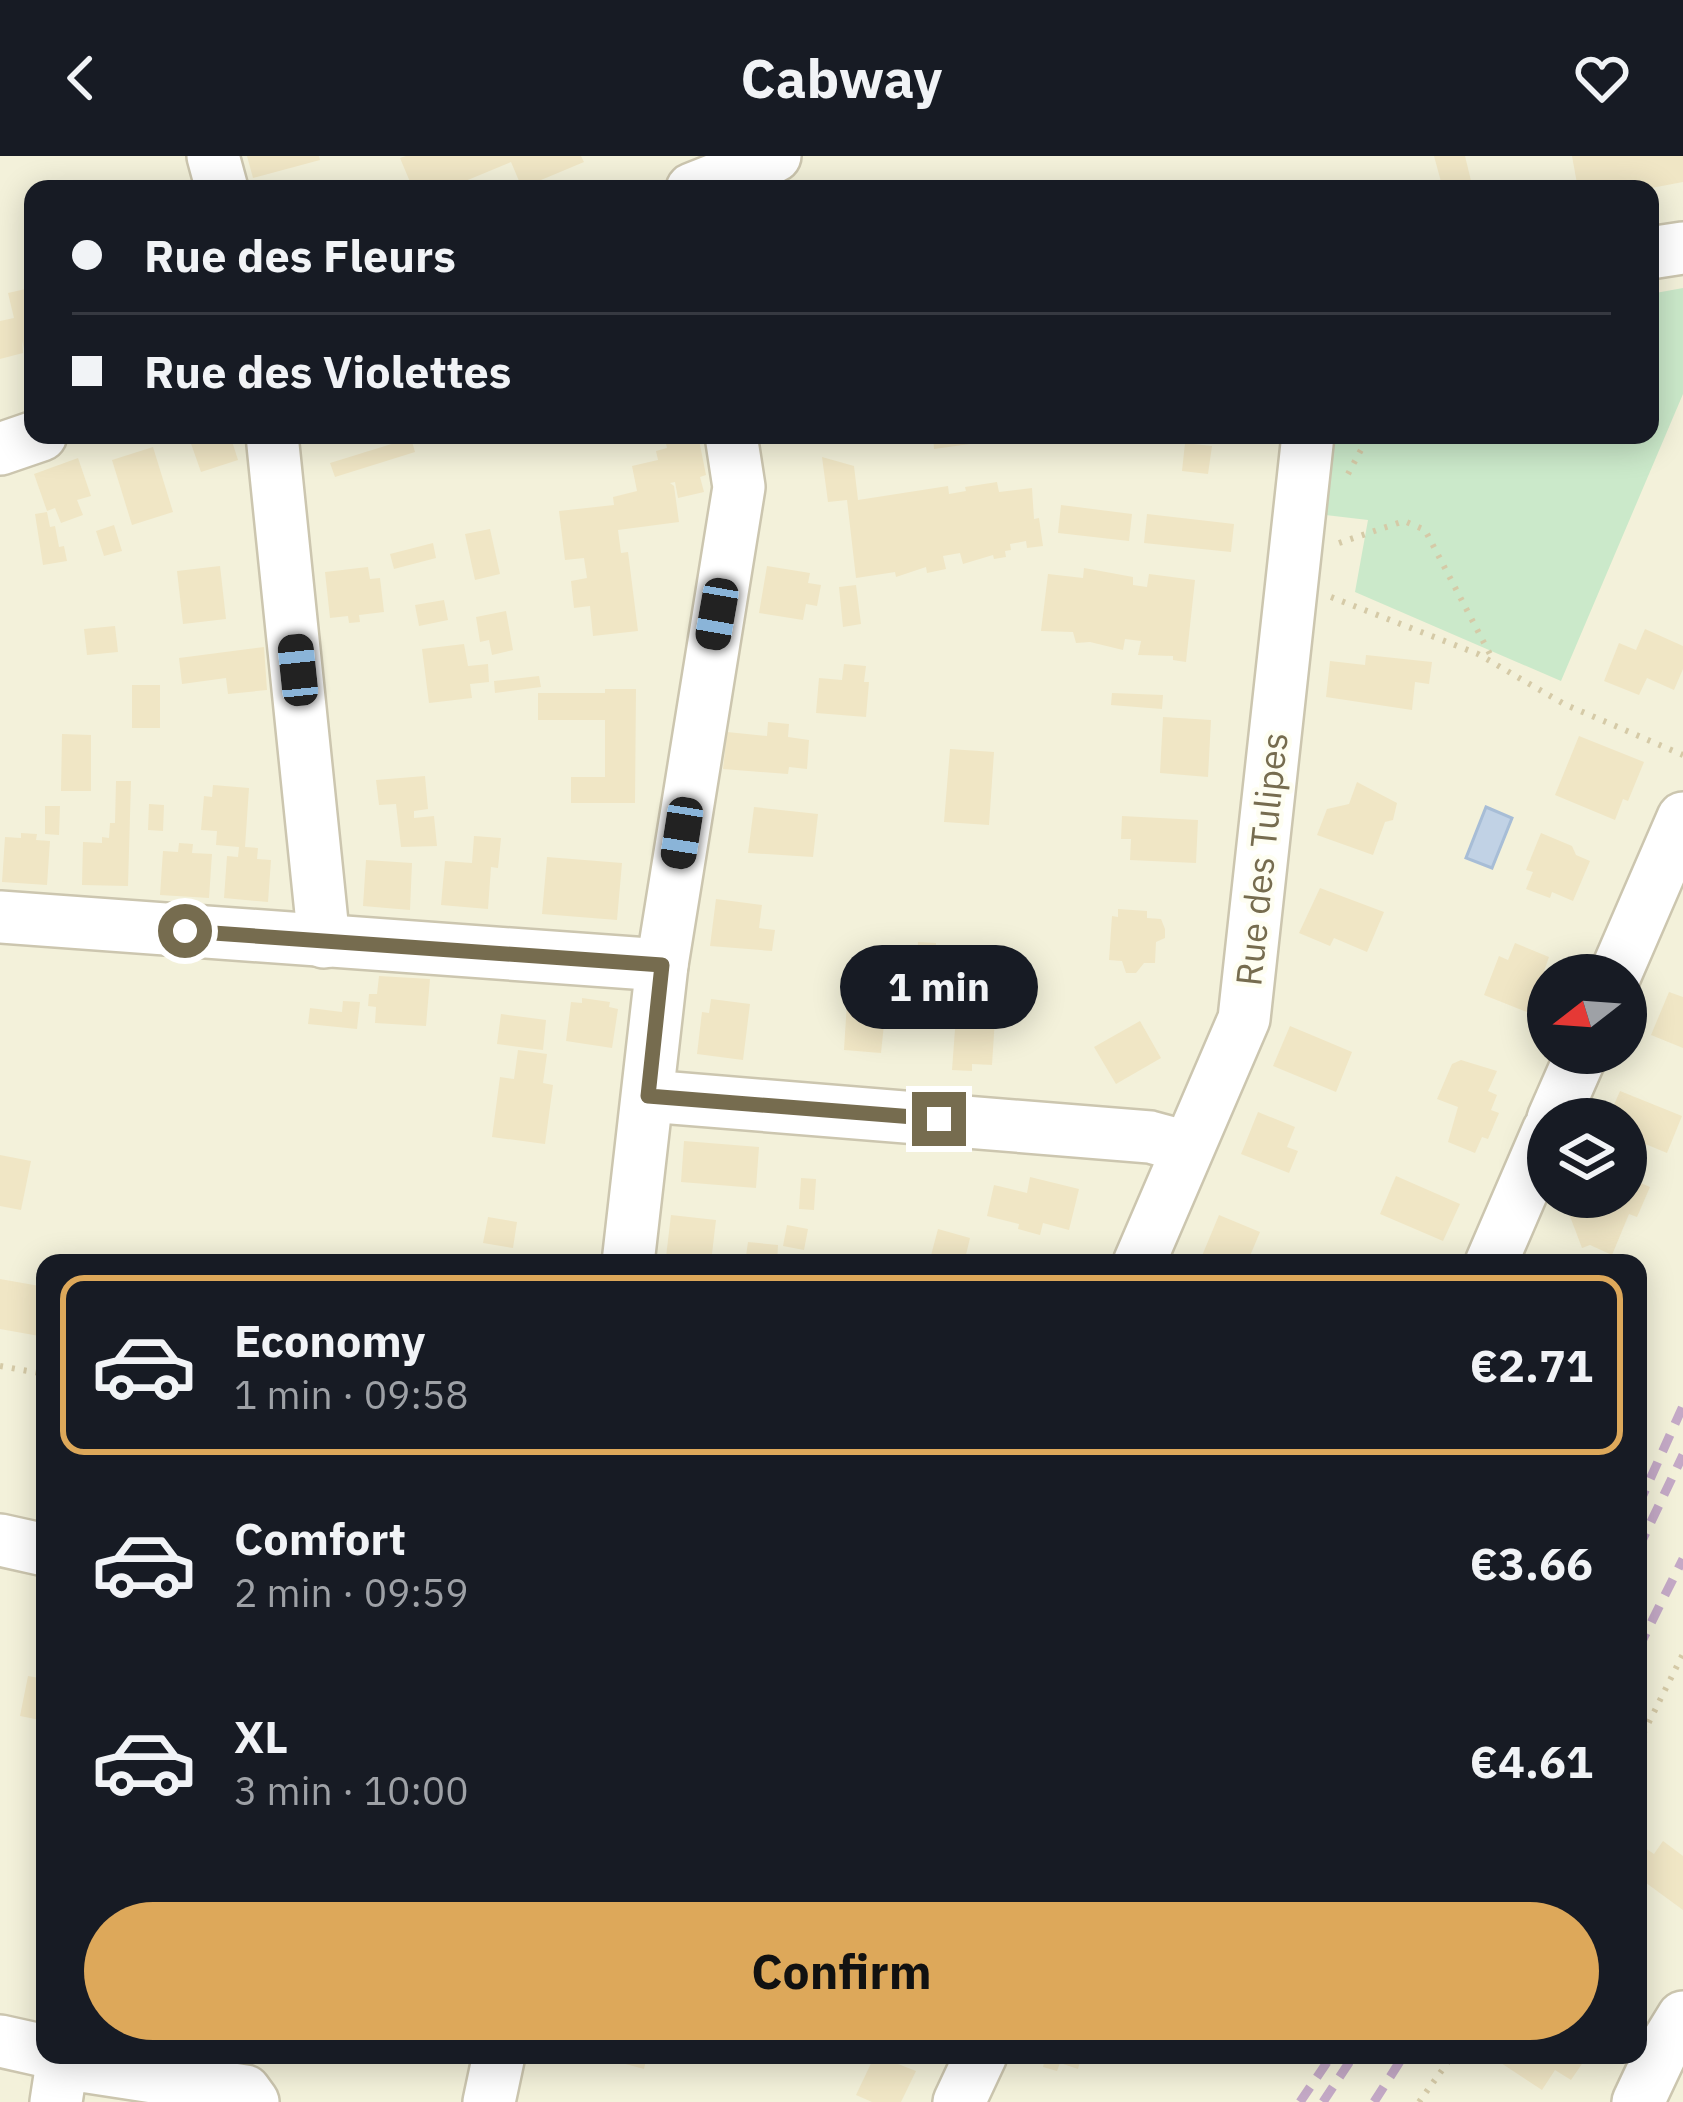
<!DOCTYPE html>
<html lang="en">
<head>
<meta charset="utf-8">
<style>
	:root { --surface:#171b24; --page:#242831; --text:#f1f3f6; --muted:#9ea1a6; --line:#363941; --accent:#dda85a }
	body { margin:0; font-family:"IBM Plex Sans",sans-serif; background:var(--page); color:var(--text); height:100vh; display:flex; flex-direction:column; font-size:45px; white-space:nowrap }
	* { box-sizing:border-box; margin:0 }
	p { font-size:39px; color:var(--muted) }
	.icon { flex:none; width:66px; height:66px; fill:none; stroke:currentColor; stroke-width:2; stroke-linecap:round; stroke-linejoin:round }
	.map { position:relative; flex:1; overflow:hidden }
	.side { position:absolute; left:36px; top:1098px; width:1611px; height:810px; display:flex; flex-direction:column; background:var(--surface); border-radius:24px; box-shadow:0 6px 30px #0003 }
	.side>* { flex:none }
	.banner { position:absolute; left:24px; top:24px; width:1635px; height:264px; border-radius:24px; box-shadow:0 6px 30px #0003; display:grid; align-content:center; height:264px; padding:0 48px; background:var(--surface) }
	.needle { width:78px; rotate:253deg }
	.fabs { position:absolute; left:1527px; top:798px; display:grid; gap:24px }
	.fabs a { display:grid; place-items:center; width:120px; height:120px; border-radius:50%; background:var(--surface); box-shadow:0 6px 30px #0003; font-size:60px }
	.end { position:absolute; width:54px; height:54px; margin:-27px; border:15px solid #766c4f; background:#fff; box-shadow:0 0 0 6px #fff }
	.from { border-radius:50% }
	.bubble { position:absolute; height:84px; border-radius:42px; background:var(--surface); box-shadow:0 6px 30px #0003; font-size:39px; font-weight:800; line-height:84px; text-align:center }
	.car { position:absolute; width:36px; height:72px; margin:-36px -18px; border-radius:15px; box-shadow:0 0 9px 3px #0007; background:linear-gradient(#222 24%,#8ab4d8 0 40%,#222 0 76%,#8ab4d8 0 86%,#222 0) }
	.banner b { display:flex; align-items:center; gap:42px; height:114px; font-size:45px }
	.banner b+b { border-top:3px solid var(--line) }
	.banner i { width:30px; height:30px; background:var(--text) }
	ul { padding:21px 0 0; list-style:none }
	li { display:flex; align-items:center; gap:36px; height:180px; margin:0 24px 18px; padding:0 24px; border:6px solid transparent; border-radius:24px }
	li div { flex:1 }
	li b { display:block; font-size:45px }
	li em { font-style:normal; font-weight:800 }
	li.selected { border-color:var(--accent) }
	li>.icon { width:108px; height:108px; stroke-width:1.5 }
	.cta { display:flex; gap:24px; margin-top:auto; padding:24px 48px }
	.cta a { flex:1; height:138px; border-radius:72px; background:var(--accent); color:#111; font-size:48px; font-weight:800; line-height:138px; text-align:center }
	header { display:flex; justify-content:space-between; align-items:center; height:156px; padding:0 48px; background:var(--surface); font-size:54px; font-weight:800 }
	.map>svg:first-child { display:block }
	.residential { fill:#f3f1da; fill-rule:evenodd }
	.green { fill:#cbe9ca }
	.water { fill:#c1d2e5; stroke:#a7bdd6; stroke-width:3 }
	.building { fill:#f0e6c5 }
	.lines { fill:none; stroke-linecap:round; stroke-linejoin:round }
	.minor-casing { stroke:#ccc6af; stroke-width:56 }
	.path { stroke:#d5caa7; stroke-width:6; stroke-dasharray:3 9; stroke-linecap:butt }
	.minor { stroke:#fff; stroke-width:51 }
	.rail { stroke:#c4a9c6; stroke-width:9; stroke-dasharray:18 12; stroke-linecap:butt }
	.route { stroke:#766c4f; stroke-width:15 }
	.labels { text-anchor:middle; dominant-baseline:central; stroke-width:9; stroke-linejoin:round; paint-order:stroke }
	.street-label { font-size:36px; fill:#766c4f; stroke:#fefef2 }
</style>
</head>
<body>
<header><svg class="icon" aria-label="back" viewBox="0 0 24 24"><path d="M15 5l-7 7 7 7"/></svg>Cabway<svg class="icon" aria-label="heart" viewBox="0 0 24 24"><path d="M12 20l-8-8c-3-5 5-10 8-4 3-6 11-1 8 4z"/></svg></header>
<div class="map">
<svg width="1683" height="1946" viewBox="0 0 1683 1946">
	<rect width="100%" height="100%" fill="#fcfbec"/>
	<path class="residential" d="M0,0h1683v1946h-1683zM33,33h1617v246h-1617zM1548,819h78v78h-78zM1548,963h78v78h-78zM45,1107h1593v792h-1593z"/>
	<path class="green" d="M1683,132v106l-122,287 -206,-89 13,-72 -51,-6 11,-79h322v-141z"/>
	<path class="water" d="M1486,651l26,11 -20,50 -26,-10z"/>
	<g class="building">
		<path d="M247,0h72l1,4 -67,18z"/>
		<path d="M406,0h175l3,6 -62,26 -11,-26 -65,27h-33l-13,-31z"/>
		<path d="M1434,0h31l8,33h-30z"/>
		<path d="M1572,0h111v26l-37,7h-68z"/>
		<path d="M30,132l3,12 -2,76 -9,-35 1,12 -23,6v-38l14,-3 -6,-25z"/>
		<path d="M188,279h42l8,25 -37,12z"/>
		<path d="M664,279h34l8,40 -6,2 4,15 -26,6 -3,-16 -5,1 4,3 5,36 -61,8 3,23 7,-1 10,79 -45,5 -3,-30 -16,2 -3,-27 16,-3 -3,-20 -19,2 -6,-49 55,-6 -1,-8 24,-6 -5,-25 26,-6 -2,-9 11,-3z"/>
		<path d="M933,279h43l1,8 -43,6z"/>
		<path d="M411,282l4,14 -80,25 -5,-14z"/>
		<path d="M1185,287l27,3 -4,28 -26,-3z"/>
		<path d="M153,291l20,65 -41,13 -20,-65z"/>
		<path d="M822,301l32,9 4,34 90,-14 1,8 17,-3 -1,-4 32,-5 2,10 33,-4 2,31 5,-1 4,28 -16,2 -1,-7 -16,3 1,6 -6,1 1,6 -12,2 -1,-4 -30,9 -3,-11 -17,3 3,13 -19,4 -1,-6 -30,10 -1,-5 -39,6 -9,-78 -19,2z"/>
		<path d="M78,302l13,38 -14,4 6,15 -22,8 -6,-15 -8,3 -13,-37z"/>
		<path d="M1061,349l71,9 -3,27 -71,-8z"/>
		<path d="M47,356l3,15 5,-1 4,21 5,-1 3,15 -24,4 -8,-51z"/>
		<path d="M1147,358l87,10 -3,28 -87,-9z"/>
		<path d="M114,369l8,26 -18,5 -8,-25z"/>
		<path d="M490,373l10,45 -25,6 -10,-46z"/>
		<path d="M433,387l3,15 -42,11 -4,-15z"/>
		<path d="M220,410l6,53 -43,5 -6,-53z"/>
		<path d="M767,410l43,7 -2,10 13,2 -4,21 -11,-2 -3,16 -44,-7z"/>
		<path d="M368,411l2,12 10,-1 4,34 -25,3 1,7 -11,1 -1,-7 -18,2 -5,-46z"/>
		<path d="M1084,412l49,9v8l14,2 2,-13 46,6 -9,82 -13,-2v-4l-35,-1 3,-14 -16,-2 -2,11 -33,-8 -14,1 -3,-11 -32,-1 7,-57 35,4z"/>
		<path d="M856,429l5,39 -18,3 -4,-40z"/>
		<path d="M444,444l4,20 -29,6 -4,-21z"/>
		<path d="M506,455l7,39 -21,5 -3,-15 -9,2 -4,-25z"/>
		<path d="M115,470l3,26 -31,3 -3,-26z"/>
		<path d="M1645,473l38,17v23l-9,21 -27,-12 -8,17 -35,-14 15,-38 17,7z"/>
		<path d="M464,488l4,22 20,-2 1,18 -19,2 2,14 -43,5 -7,-54z"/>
		<path d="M264,491l3,43 -39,4 -2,-16 -44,6 -3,-26z"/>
		<path d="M1366,499l66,7 -3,22 -14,-2 -3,28 -86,-13 4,-36 35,4z"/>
		<path d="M844,508l22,2 -2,16h5l-3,35 -50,-4 3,-35 23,2z"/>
		<path d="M539,520l2,11 -46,6 -1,-12z"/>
		<rect x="132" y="529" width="28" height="43"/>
		<path d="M605,533h31l-1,114h-64v-26h34v-57h-67v-27h67z"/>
		<path d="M1112,537l51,2 -1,14 -51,-4z"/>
		<path d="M1163,561l48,3 -3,57 -48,-4z"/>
		<path d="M768,566l21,2 -1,13 21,3 -2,29 -18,-2 -1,7 -65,-5 4,-37 40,4z"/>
		<path d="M62,578l29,1v56h-30z"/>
		<path d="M1579,580l65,26 -16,39 -5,-2 -8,21 -60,-25z"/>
		<path d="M950,593l44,3 -5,73 -45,-3z"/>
		<path d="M425,620l3,33 -14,2v7l20,-2 3,30 -36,1 -5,-43 -17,1 -3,-25z"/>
		<path d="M116,625h15l-3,105 -46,-1 1,-43 19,1v-6l7,1 1,-15h5z"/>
		<path d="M1357,626l40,21 -4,17 -8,2 -12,33 -56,-20 10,-26 22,-5z"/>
		<path d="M213,629l36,3 -4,59 13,1 -1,11 14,1 -3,42 -44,-4 3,-42 11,1 1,-10 -23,-2 1,-14 -16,-1 3,-34 8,1z"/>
		<path d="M149,648l15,1 -1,26 -15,-1z"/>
		<path d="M45,650h15l-1,29 -14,-1z"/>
		<path d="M754,651l64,7 -5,43 -65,-4z"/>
		<path d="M1122,660l76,4 -2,43 -66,-3 1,-21h-10z"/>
		<path d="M21,677l16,1 -1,6 14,1 -3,44 -45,-3 3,-45 16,1z"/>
		<path d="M1541,677l31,13 4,9 14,6 -17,40 -21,-9 -2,6 -24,-9 7,-17 -7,-2z"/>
		<path d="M474,680l27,2 -3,30 -7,-1 -3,42 -47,-4 4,-44 27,2z"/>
		<path d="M179,687l14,1 -1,9 20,1 -3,44 -49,-3 3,-44 15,1z"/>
		<path d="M547,701l75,6 -5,57 -75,-6z"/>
		<path d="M366,704l46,3 -2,47 -47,-4z"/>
		<path d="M1320,732l64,24 -17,40 -33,-14 -4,8 -31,-13z"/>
		<path d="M716,743l46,6 -3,23 16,2 -3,21 -62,-5z"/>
		<path d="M1118,753l29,2v7l14,1 4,10v9l-9,4 -1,21h-11l-8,10h-10l-4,-12 -13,-1 3,-44 6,1z"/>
		<path d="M918,786l18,1 -1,28 -19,-1z"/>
		<path d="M1515,787l34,14 -6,17 5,2 -16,38 -48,-19 15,-39 9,4z"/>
		<path d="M379,820l51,3 -4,47 -51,-3 1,-16 -8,-1 1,-12h8z"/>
		<path d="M959,820l19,1 -1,8 20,2 -5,78 -20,-1v7l-20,-1z"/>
		<path d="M1669,836l14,5v51l-32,-13z"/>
		<path d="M582,842l28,4 -1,5 9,2 -6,39 -46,-7 5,-39 11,1z"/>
		<path d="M711,843l39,5 -7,56 -46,-6 5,-42 7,1z"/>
		<path d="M343,845l17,1 -3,27 -49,-5 2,-16 32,4z"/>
		<path d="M847,846l39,3 -5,48 -37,-3z"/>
		<path d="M501,858l45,6 -3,30 -46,-6z"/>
		<path d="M1140,865l21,37 -45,26 -22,-37z"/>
		<path d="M1290,870l62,26 -16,40 -63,-26z"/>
		<path d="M518,894l29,4 -4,29 10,2 -8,59 -53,-7 8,-60 14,2z"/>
		<path d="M1461,904l36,11 -9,20 9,4 -6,15 8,3 -11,26 -6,-2 -7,16 -27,-11 10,-35 -21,-8 15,-35z"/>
		<path d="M1620,935l62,25 -15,37 -41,-17v-17h-18z"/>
		<path d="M1258,956l37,15 -8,20 11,4 -9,22 -48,-19z"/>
		<path d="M684,985l75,6 -3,41 -75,-6z"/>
		<path d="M0,999l31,6 -10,49 -21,-4z"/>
		<path d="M1396,1020l64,28 -17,37 -63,-27z"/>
		<path d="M1030,1021l49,12 -10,41 -26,-7 -3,12 -22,-6 1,-5 -32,-8 7,-31 33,8z"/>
		<path d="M1626,1021l24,10 -13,30 -8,-3 -17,41 -22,-10 -8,3 -14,-37 6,-14h52z"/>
		<path d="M801,1022l15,1 -2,31 -15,-1z"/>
		<path d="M671,1059l45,5 -5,42 -45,-5z"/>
		<path d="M1219,1059l41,17 -13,31h-48z"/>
		<path d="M488,1061l29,5 -4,26 -30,-5z"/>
		<path d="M787,1069l21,4 -4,21 -21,-4z"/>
		<path d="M938,1073l32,9 -6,25h-35z"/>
		<path d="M748,1086l30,3 -1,18h-32z"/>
		<path d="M0,1123l45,8v50l-45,-8z"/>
		<path d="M28,1520l17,3v42l-25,-5z"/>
		<path d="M1663,1685l20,15v54l-45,-33 7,-10 -7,-5 4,-16 12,8z"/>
		<path d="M592,1899h55l-3,14z"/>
		<path d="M875,1899l41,16 -15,31h-29l-16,-7z"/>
		<path d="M1037,1899h45l-4,14 -18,-6 -3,8 -14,-4 2,-8z"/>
		<path d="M1506,1899h82l-17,25 -16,-10 -13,20 -41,-27z"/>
	</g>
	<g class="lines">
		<defs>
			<g id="minor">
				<path d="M213,0l9,33"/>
				<path d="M692,33l83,-33"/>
				<path d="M1650,97l33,-5"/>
				<path d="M272,279l52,507"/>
				<path d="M0,293l41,-14"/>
				<path d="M0,761l662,48"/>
				<path d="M1615,819l68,-157"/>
				<path d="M648,940l502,41 37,10"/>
				<path d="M1553,963l29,-66"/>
				<path d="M628,1107l34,-298 77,-478 -8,-52"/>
				<path d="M1139,1107l105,-244 64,-584"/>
				<path d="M1491,1107l57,-132"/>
				<path d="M0,1384l45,10"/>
				<path d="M0,1885l45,10"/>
				<path d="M56,1946l6,-39 183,28 8,11"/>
				<path d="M489,1946l10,-47"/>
				<path d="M959,1946l22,-47"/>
				<path d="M1638,1946l24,-51 21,-34"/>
			</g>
		</defs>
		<use href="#minor" class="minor-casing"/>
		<g class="path">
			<path d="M1348,318l21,-39"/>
			<path d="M1339,387l65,-22 21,9 68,130"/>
			<path d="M1331,441l147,57 86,50 119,51"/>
			<path d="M0,1210l45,8"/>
			<path d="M1638,1588l45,-90"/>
			<path d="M1419,1946l34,-47"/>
		</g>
		<use href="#minor" class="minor"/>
		<g class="rail">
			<path d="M1638,1350l45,-100"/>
			<path d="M1638,1393l45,-94"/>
			<path d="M1638,1493l45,-90"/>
			<path d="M1300,1946l32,-47"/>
			<path d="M1323,1946l31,-47"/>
			<path d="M1374,1946l30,-47"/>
		</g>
	</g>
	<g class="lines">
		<path class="route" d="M185,775l477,34 -14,131 291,23"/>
	</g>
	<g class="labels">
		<g class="street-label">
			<text transform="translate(1261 703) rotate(-84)">Rue des Tulipes</text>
		</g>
	</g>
</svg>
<div class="fabs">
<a><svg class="needle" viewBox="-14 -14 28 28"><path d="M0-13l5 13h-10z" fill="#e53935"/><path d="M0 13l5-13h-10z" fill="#9ea1a6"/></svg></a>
<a><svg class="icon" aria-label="layers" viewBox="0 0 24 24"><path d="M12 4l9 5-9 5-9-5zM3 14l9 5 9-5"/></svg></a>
</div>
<i class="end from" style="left:185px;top:775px"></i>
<i class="end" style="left:939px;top:963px"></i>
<div class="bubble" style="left:840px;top:789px;width:198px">1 min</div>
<i class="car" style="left:717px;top:458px;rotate:190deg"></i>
<i class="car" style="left:298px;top:514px;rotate:354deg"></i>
<i class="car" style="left:682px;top:677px;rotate:189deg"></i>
<div class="banner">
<b><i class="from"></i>Rue des Fleurs</b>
<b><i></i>Rue des Violettes</b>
</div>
<section class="side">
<ul>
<li class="selected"><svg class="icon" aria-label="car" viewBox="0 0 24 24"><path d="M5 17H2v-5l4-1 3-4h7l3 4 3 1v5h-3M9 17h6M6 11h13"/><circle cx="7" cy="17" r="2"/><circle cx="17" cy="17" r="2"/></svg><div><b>Economy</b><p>1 min · 09:58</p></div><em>€2.71</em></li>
<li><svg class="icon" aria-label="car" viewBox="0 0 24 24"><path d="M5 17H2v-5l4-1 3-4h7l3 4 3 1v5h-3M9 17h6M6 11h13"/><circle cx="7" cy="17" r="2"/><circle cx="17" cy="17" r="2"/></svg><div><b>Comfort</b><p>2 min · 09:59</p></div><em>€3.66</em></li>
<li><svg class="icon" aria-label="car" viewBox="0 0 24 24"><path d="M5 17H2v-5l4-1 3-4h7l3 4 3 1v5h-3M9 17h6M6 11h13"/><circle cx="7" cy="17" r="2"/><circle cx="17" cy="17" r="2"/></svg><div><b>XL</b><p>3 min · 10:00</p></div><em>€4.61</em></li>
</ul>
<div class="cta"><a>Confirm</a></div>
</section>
</div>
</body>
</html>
